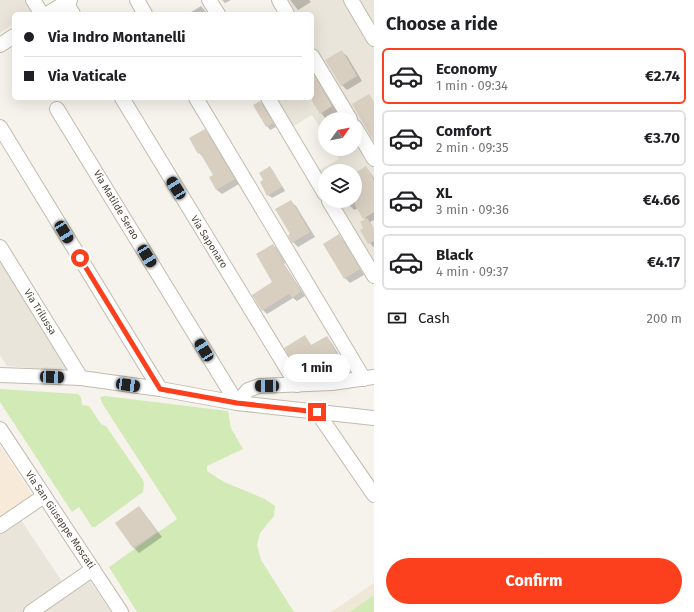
<!DOCTYPE html>
<html lang="en">
<head>
<meta charset="utf-8">
<style>
	:root { --surface:#fff; --page:#f2f2f2; --text:#202124; --muted:#757577; --line:#e0e0e0; --accent:#fc3f1d }
	body { margin:0; font-family:"Fira Sans",sans-serif; background:var(--page); color:var(--text); height:100vh; display:flex; flex-direction:column; font-size:15px; white-space:nowrap }
	* { box-sizing:border-box; margin:0 }
	p { font-size:13px; color:var(--muted) }
	.icon { flex:none; width:22px; height:22px; fill:none; stroke:currentColor; stroke-width:2; stroke-linecap:round; stroke-linejoin:round }
	.map { position:relative; flex:1; overflow:hidden }
	.details { display:flex; flex-direction:column; background:var(--surface); width:320px }
	.details>* { flex:none }
	.guide { position:absolute; left:12px; top:12px; width:302px; height:88px; border-radius:6px; box-shadow:0 4px 16px #0002; display:grid; align-content:center; height:88px; padding:0 12px; background:var(--surface) }
	.needle { width:26px; rotate:57deg }
	.fabs { position:absolute; left:318px; top:112px; display:grid; gap:8px }
	.fabs a { display:grid; place-items:center; width:44px; height:44px; border-radius:50%; background:var(--surface); box-shadow:0 4px 16px #0002; font-size:20px }
	.end { position:absolute; width:18px; height:18px; margin:-9px; border:5px solid #fc3f1d; background:#fff; box-shadow:0 0 0 2px #fff }
	.from { border-radius:50% }
	.bubble { position:absolute; height:28px; border-radius:14px; background:var(--surface); box-shadow:0 4px 16px #0002; font-size:13px; font-weight:700; line-height:28px; text-align:center }
	.car { position:absolute; width:12px; height:24px; margin:-12px -6px; border-radius:5px; box-shadow:0 0 3px 1px #0007; background:linear-gradient(#222 24%,#8ab4d8 0 40%,#222 0 76%,#8ab4d8 0 86%,#222 0) }
	.guide b { display:flex; align-items:center; gap:14px; height:38px; font-size:15px }
	.guide b+b { border-top:1px solid var(--line) }
	.guide i { width:10px; height:10px; background:var(--text) }
	ul { padding:0; list-style:none }
	li { display:flex; align-items:center; gap:12px; height:56px; margin:0 8px 6px; padding:0 4px; border:2px solid var(--line); border-radius:6px }
	li div { flex:1 }
	li b { display:block; font-size:15px }
	li em { font-style:normal; font-weight:700 }
	li.current { border-color:var(--accent) }
	li>.icon { width:36px; height:36px; stroke-width:1.5 }
	h2 { padding:0 12px; font-size:18px; line-height:48px }
	.pay { display:flex; align-items:center; gap:10px; height:44px; padding:0 12px; font-size:15px }
	.pay p { margin-inline-start:auto }
	.button { display:flex; gap:8px; margin-top:auto; padding:8px 12px }
	.button a { flex:1; height:46px; border-radius:24px; background:var(--accent); color:#fff; font-size:16px; font-weight:700; line-height:46px; text-align:center }
	main { display:flex; flex:1; min-height:0 }
	.map>svg:first-child { display:block }
	.residential { fill:#eae5da }
	.commercial { fill:#f7ead8 }
	.education { fill:#efe8d6 }
	.green { fill:#d2eab5 }
	.shadow { fill:#0003 }
	.building { fill:#d8cfc1 }
	.lines { fill:none; stroke-linecap:round; stroke-linejoin:round }
	.minor-casing { stroke:#c2bbae; stroke-width:16 }
	.minor { stroke:#fff; stroke-width:14 }
	.route { stroke:#fc3f1d; stroke-width:5 }
	.labels { text-anchor:middle; dominant-baseline:central; stroke-width:3; stroke-linejoin:round; paint-order:stroke }
	.street-label { font-size:10px; fill:#4b4439; stroke:#fff }
</style>
</head>
<body>
<main>
<div class="map">
<svg width="374" height="612" viewBox="0 0 374 612">
	<rect width="100%" height="100%" fill="#f6f3ec"/>
	<g class="residential">
		<path d="M0,0h28l6,9 -7,5h-13v9l-14,10z"/>
		<path d="M274,0h100v263l-38,-62h19v-30h-30v12l-7,-12 21,-12 -6,-10h22v-30h-30v16l-13,-20 -20,12 -18,-29h38v-84h-30z"/>
		<path d="M0,255l69,114 -1,2 -61,-5 -7,-11z"/>
		<path d="M21,520l42,63 19,-13 29,42h-111v-78z"/>
	</g>
	<path class="commercial" d="M0,446l33,51 -33,23z"/>
	<path class="education" d="M374,583v29h-43z"/>
	<g class="green">
		<path d="M0,389l78,5 3,3 1,8 7,1 12,18 5,2 37,54 1,5 -1,7 -48,35h-3l-13,-20 -7,5 -72,-110z"/>
		<path d="M105,396l123,15 3,17 12,21 -36,17v5l17,11 41,17 10,7 -1,10 -14,17 -3,12 4,15 33,52h-157l-28,-45 68,-48 -75,-116 -2,-6z"/>
		<path d="M374,595v17h-24z"/>
	</g>
	<g class="shadow">
		<path d="M222,0h9l-6,3z"/>
		<path d="M290,0h19l2,2 -13,8z"/>
		<path d="M201,6l7,8h-20z"/>
		<path d="M341,51l6,5 15,25 -15,9 -5,-5z"/>
		<path d="M312,76l5,5 20,31 -11,7 -5,-6 -10,-15z"/>
		<path d="M260,102l4,4 12,21 -6,3 -3,-4z"/>
		<path d="M204,130l5,5 30,49 -17,10 -5,-4 -7,-12 5,-3 -11,-17 -5,-5z"/>
		<path d="M366,167l8,11v42l-4,2 4,7v17l-1,1 -12,-17 3,-2 2,-8 -8,-12 -4,2 -8,-9h9v-27z"/>
		<path d="M270,168l3,3 12,20 -13,7 -4,-3 -4,-14z"/>
		<path d="M290,201l6,5 19,31 -17,10 -5,-5 -2,-8z"/>
		<path d="M339,236l5,5 20,34 -14,8 -5,-5z"/>
		<path d="M273,245l4,4 8,14 -1,1 21,32 -8,5 -4,-3 -26,16 -4,-4 11,-28z"/>
		<path d="M305,337l7,9 15,-9 4,5 13,21 -26,17h-11l-5,-5z"/>
		<path d="M139,507l5,6 18,24 -23,16 -5,-5 -18,-25z"/>
	</g>
	<g class="building">
		<path d="M342,50l15,26 -16,10 -16,-26z"/>
		<path d="M312,72l20,34 -12,8 -8,-13z"/>
		<path d="M369,94l5,8v40l-22,-38z"/>
		<path d="M260,101l13,22 -7,4 -13,-22z"/>
		<path d="M205,129l30,50 -19,11 -7,-13 4,-2 -13,-22 -2,1 -9,-16z"/>
		<path d="M270,166l12,21 -15,9 -7,-14 3,-2 -4,-7z"/>
		<path d="M366,166l8,14v32l-11,7 -8,-14v-32z"/>
		<path d="M291,200l19,32 -18,11 -4,-8 2,-1 -15,-25z"/>
		<path d="M367,218l7,11v12l-6,3 -8,-14 3,-2 -3,-6z"/>
		<path d="M339,234l21,35 -16,10 -21,-35z"/>
		<path d="M273,244l9,15h-1l20,33 -9,6 -3,-4 -27,17 -10,-16 20,-13 -16,-28z"/>
		<path d="M305,335l6,10 16,-9 12,22 -27,17 -11,1 -17,-28z"/>
		<path d="M139,506l18,26 -24,16 -18,-25z"/>
	</g>
	<g class="lines">
		<defs>
			<g id="minor">
				<path d="M33,0l9,14"/>
				<path d="M137,0l8,14"/>
				<path d="M209,0l9,14"/>
				<path d="M279,0l8,14"/>
				<path d="M351,0l23,39"/>
				<path d="M66,2l7,12"/>
				<path d="M47,14l23,-14"/>
				<path d="M0,45l14,-9"/>
				<path d="M312,56l38,63"/>
				<path d="M122,98l175,287"/>
				<path d="M196,98l168,281"/>
				<path d="M268,98l57,96"/>
				<path d="M57,109l180,294 11,-13 11,-4 73,-3 42,-6"/>
				<path d="M0,127l160,262"/>
				<path d="M355,127l19,32"/>
				<path d="M329,201l45,75"/>
				<path d="M0,247l81,131"/>
				<path d="M0,375l81,3 79,11 77,14 137,15"/>
				<path d="M317,412l57,83"/>
				<path d="M0,429l121,183"/>
				<path d="M0,526l44,-30"/>
				<path d="M31,612l62,-43"/>
			</g>
		</defs>
		<use href="#minor" class="minor-casing"/>
		<use href="#minor" class="minor"/>
	</g>
	<g class="lines">
		<path class="route" d="M80,258l80,131 77,14 80,9"/>
	</g>
	<g class="labels">
		<g class="street-label">
			<text transform="translate(116 205) rotate(59)">Via Matilde Serao</text>
			<text transform="translate(209 242) rotate(58)">Via Saponaro</text>
			<text transform="translate(40 312) rotate(58)">Via Trilussa</text>
			<text transform="translate(60 520) rotate(56)">Via San Giuseppe Moscati</text>
		</g>
	</g>
</svg>
<div class="fabs">
<a><svg class="needle" viewBox="-14 -14 28 28"><path d="M0-13l5 13h-10z" fill="#e53935"/><path d="M0 13l5-13h-10z" fill="#757577"/></svg></a>
<a><svg class="icon" aria-label="layers" viewBox="0 0 24 24"><path d="M12 4l9 5-9 5-9-5zM3 14l9 5 9-5"/></svg></a>
</div>
<i class="end from" style="left:80px;top:258px"></i>
<i class="end" style="left:317px;top:412px"></i>
<div class="bubble" style="left:284px;top:354px;width:66px">1 min</div>
<i class="car" style="left:176px;top:188px;rotate:328deg"></i>
<i class="car" style="left:64px;top:232px;rotate:149deg"></i>
<i class="car" style="left:147px;top:256px;rotate:149deg"></i>
<i class="car" style="left:204px;top:350px;rotate:329deg"></i>
<i class="car" style="left:52px;top:377px;rotate:92deg"></i>
<i class="car" style="left:128px;top:385px;rotate:98deg"></i>
<i class="car" style="left:267px;top:386px;rotate:270deg"></i>
<div class="guide">
<b><i class="from"></i>Via Indro Montanelli</b>
<b><i></i>Via Vaticale</b>
</div>
</div>
<section class="details">
<h2>Choose a ride</h2>
<ul>
<li class="current"><svg class="icon" aria-label="car" viewBox="0 0 24 24"><path d="M5 17H2v-5l4-1 3-4h7l3 4 3 1v5h-3M9 17h6M6 11h13"/><circle cx="7" cy="17" r="2"/><circle cx="17" cy="17" r="2"/></svg><div><b>Economy</b><p>1 min · 09:34</p></div><em>€2.74</em></li>
<li><svg class="icon" aria-label="car" viewBox="0 0 24 24"><path d="M5 17H2v-5l4-1 3-4h7l3 4 3 1v5h-3M9 17h6M6 11h13"/><circle cx="7" cy="17" r="2"/><circle cx="17" cy="17" r="2"/></svg><div><b>Comfort</b><p>2 min · 09:35</p></div><em>€3.70</em></li>
<li><svg class="icon" aria-label="car" viewBox="0 0 24 24"><path d="M5 17H2v-5l4-1 3-4h7l3 4 3 1v5h-3M9 17h6M6 11h13"/><circle cx="7" cy="17" r="2"/><circle cx="17" cy="17" r="2"/></svg><div><b>XL</b><p>3 min · 09:36</p></div><em>€4.66</em></li>
<li><svg class="icon" aria-label="car" viewBox="0 0 24 24"><path d="M5 17H2v-5l4-1 3-4h7l3 4 3 1v5h-3M9 17h6M6 11h13"/><circle cx="7" cy="17" r="2"/><circle cx="17" cy="17" r="2"/></svg><div><b>Black</b><p>4 min · 09:37</p></div><em>€4.17</em></li>
</ul>
<div class="pay"><svg class="icon" aria-label="cash" viewBox="0 0 24 24"><path d="M3 7h18v10H3z"/><circle cx="12" cy="12" r="2"/></svg>Cash<p>200 m</p></div>
<div class="button"><a>Confirm</a></div>
</section>
</main>
</body>
</html>
